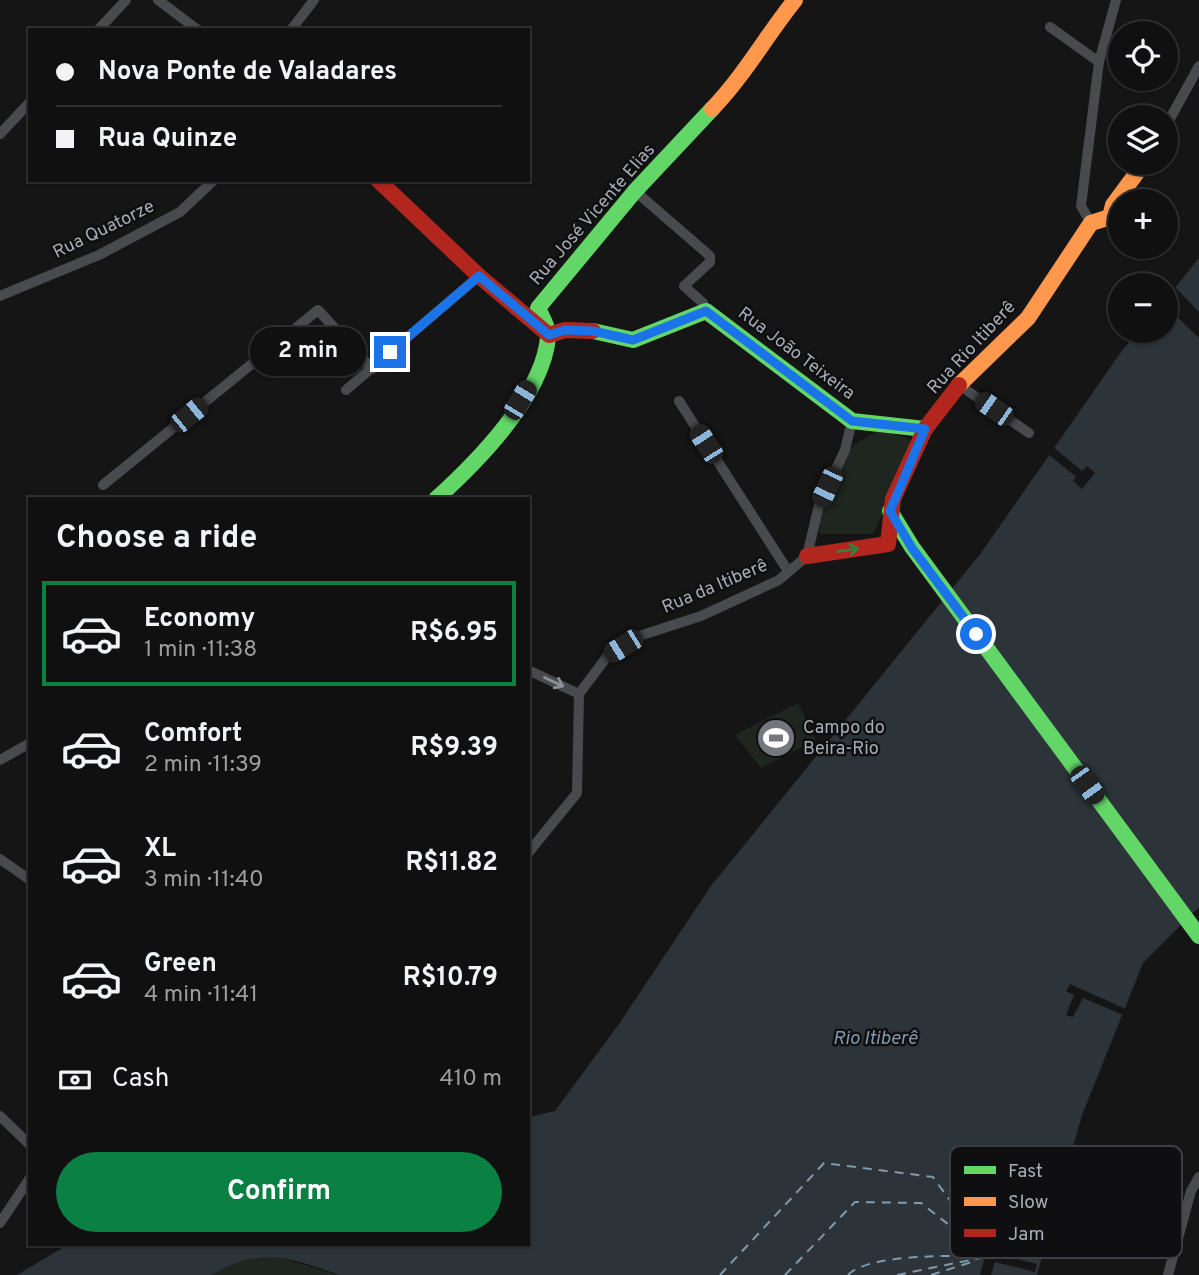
<!DOCTYPE html>
<html lang="en">
<head>
<meta charset="utf-8">
<style>
	:root { --surface:#101010; --page:#191919; --text:#f1f3f6; --muted:#9c9d9f; --line:#303030; --accent:#0b8043 }
	body { margin:0; font-family:Overpass,sans-serif; background:var(--page); color:var(--text); height:100vh; display:flex; flex-direction:column; font-size:26px; white-space:nowrap }
	* { box-sizing:border-box; margin:0 }
	p { font-size:23px; color:var(--muted) }
	.icon { flex:none; width:38px; height:38px; fill:none; stroke:currentColor; stroke-width:2; stroke-linecap:round; stroke-linejoin:round }
	.map { position:relative; flex:1; overflow:hidden }
	.drawer { position:absolute; left:28px; top:497px; width:502px; height:749px; display:flex; flex-direction:column; background:var(--surface); border-radius:0px; box-shadow:0 2px 5px #0004,0 0 0 2px var(--line) }
	.drawer>* { flex:none }
	.top-card { position:absolute; left:28px; top:28px; width:502px; height:154px; border-radius:0px; box-shadow:0 2px 5px #0004,0 0 0 2px var(--line); display:grid; align-content:center; height:154px; padding:0 28px; background:var(--surface) }
	.tools { position:absolute; left:1108px; top:21px; display:grid; gap:14px }
	.tools a { display:grid; place-items:center; width:70px; height:70px; border-radius:50%; background:var(--surface); box-shadow:0 2px 5px #0004,0 0 0 2px var(--line); font-size:35px }
	.end { position:absolute; width:32px; height:32px; margin:-16px; border:9px solid #1a73e8; background:#fff; box-shadow:0 0 0 4px #fff }
	.from { border-radius:50% }
	.bubble { position:absolute; height:49px; border-radius:24px; background:var(--surface); box-shadow:0 2px 5px #0004,0 0 0 2px var(--line); font-size:23px; font-weight:700; line-height:49px; text-align:center }
	.car { position:absolute; width:21px; height:42px; margin:-21px -10px; border-radius:9px; box-shadow:0 0 5px 2px #0007; background:linear-gradient(#222 24%,#8ab4d8 0 40%,#222 0 76%,#8ab4d8 0 86%,#222 0) }
	.top-card b { display:flex; align-items:center; gap:24px; height:66px; font-size:26px }
	.top-card b+b { border-top:2px solid var(--line) }
	.top-card i { width:18px; height:18px; background:var(--text) }
	ul { padding:0; list-style:none }
	li { display:flex; align-items:center; gap:21px; height:105px; margin:0 14px 10px; padding:0 14px; border:4px solid transparent; border-radius:0px }
	li div { flex:1 }
	li b { display:block; font-size:26px }
	li em { font-style:normal; font-weight:700 }
	li.on { border-color:var(--accent) }
	li>.icon { width:63px; height:63px; stroke-width:1.5 }
	h2 { padding:0 28px; font-size:32px; line-height:84px }
	.pay { display:flex; align-items:center; gap:18px; height:77px; padding:0 28px; font-size:26px }
	.pay p { margin-inline-start:auto }
	.cta { display:flex; gap:14px; margin-top:auto; padding:14px 28px }
	.cta a { flex:1; height:80px; border-radius:42px; background:var(--accent); color:#fff; font-size:28px; font-weight:700; line-height:80px; text-align:center }
	.map>svg:first-child { display:block }
	.green { fill:#1f251f }
	.water { fill:#2d3439 }
	.pier { fill:#151515 }
	.lines { fill:none; stroke-linecap:round; stroke-linejoin:round }
	.ferry { stroke:#8199ac; stroke-width:2; stroke-dasharray:9 7; stroke-linecap:butt }
	.street { stroke:#494a4e; stroke-width:10 }
	.fast { stroke:#63d668; stroke-width:16 }
	.slow { stroke:#ff974d; stroke-width:16 }
	.jam { stroke:#b3261e; stroke-width:16 }
	.oneway { stroke:#3d7c41 }
	.oneway2 { stroke:#8b8f96 }
	.route { stroke:#1a73e8; stroke-width:9 }
	.labels { text-anchor:middle; dominant-baseline:central; stroke-width:5; stroke-linejoin:round; paint-order:stroke }
	.street-label { font-size:18px; fill:#a7acb5; stroke:#0f0f11 }
	.poi-label { font-size:18px; fill:#a7acb5; stroke:#0f0f11; text-anchor:start }
	.water-label { font-size:19px; font-style:italic; fill:#8199ac; stroke:#0f0f11 }
	.key { fill:#0f0f11; stroke:#3d3e42; stroke-width:2 }
	.key-label { font-size:19px; fill:#a7acb5 }
</style>
</head>
<body>
<div class="map">
<svg width="1199" height="1275" viewBox="0 0 1199 1275">
	<rect width="100%" height="100%" fill="#151515"/>
	<g class="green">
		<path d="M882,429l29,11 -6,25 -32,69h-53c-6,-23 15,-72 34,-89 7,-6 20,-11 28,-16z"/>
		<path d="M798,703l18,37 -55,28 -26,-33z"/>
		<path d="M267,1254l73,21h-129l24,-14z"/>
	</g>
	<path class="water" d="M1199,258v649l-56,56 -61,152 -45,160h-697c-51,-18 -80,-29 -129,0h-194l52,-31h459l1,-127 26,-6 64,-87 92,-138 270,-333 140,-201 18,-21h27v-32z"/>
	<g class="pier">
		<path d="M1175,287l24,25v26l-33,-32v-7z"/>
		<path d="M1052,446l30,25 5,-5 8,7 -13,16 -9,-8 3,-4 -29,-24z"/>
		<path d="M1070,984l58,26 -2,6 -43,-18 -10,19 -7,-2 8,-20 -8,-4z"/>
		<path d="M990,1236l11,2 -4,16 40,10 -2,8 -40,-10 -4,13h-11z"/>
	</g>
	<g class="lines">
		<g class="ferry">
			<path d="M720,1275l104,-112 109,14 57,79"/>
			<path d="M785,1275l70,-73 66,1 65,51"/>
			<path d="M848,1275c21,-22 109,-19 140,-19"/>
			<path d="M897,1275l88,-18"/>
			<path d="M931,1275l44,-14"/>
		</g>
		<g class="street">
			<path d="M158,0l40,30"/>
			<path d="M1050,27l49,35"/>
			<path d="M98,30l28,-30"/>
			<path d="M291,30l23,-30"/>
			<path d="M1166,126l33,-60"/>
			<path d="M0,134l30,-32"/>
			<path d="M635,191l75,65v6l-26,24 19,17 3,8"/>
			<path d="M1091,223l-10,-17 18,-144 17,-62"/>
			<path d="M0,296l99,-41 81,-43 34,-32"/>
			<path d="M959,385l70,48"/>
			<path d="M346,390l133,-114"/>
			<path d="M679,401l109,170"/>
			<path d="M103,485l215,-175 54,59"/>
			<path d="M528,670l51,24"/>
			<path d="M0,760l30,-17"/>
			<path d="M528,853l49,-60 2,-99 30,-40 27,-17 65,-21 78,-36 28,-24 12,-51 26,-55 7,-29"/>
			<path d="M0,859l30,21"/>
			<path d="M0,1116l30,29"/>
			<path d="M0,1223l30,-45"/>
			<path d="M1168,1275l23,-84 8,-14"/>
		</g>
		<g class="fast">
			<path d="M593,331l40,9 73,-29 146,110 73,8"/>
			<path d="M436,499c41,-37 106,-103 112,-161 1,-10 -6,-21 -10,-30l97,-117 77,-82"/>
			<path d="M890,511l22,36 287,389"/>
		</g>
		<g class="slow">
			<path d="M712,109c32,-33 54,-73 83,-109"/>
			<path d="M959,385l69,-67 63,-95 19,-6 3,-12 31,-42"/>
		</g>
		<g class="jam">
			<path d="M378,180l101,96 70,59 16,-5 28,1"/>
			<path d="M807,556l81,-12 5,-45 32,-70 34,-44"/>
		</g>
	</g>
	<defs><path id="oneway-shaft" d="M-6 0H5M1.5-3L5.5 0L1.5 3" fill="none" stroke-width="1.6" stroke-linecap="round" stroke-linejoin="round" transform="scale(1.75)"/></defs>
	<use class="oneway" href="#oneway-shaft" transform="translate(848 550) rotate(-8)"/>
	<use class="oneway2" href="#oneway-shaft" transform="translate(554 682) rotate(25)"/>
	<g class="lines">
		<path class="route" d="M390,352l89,-76 70,59 16,-5 28,1 40,9 73,-29 146,110 73,8 -35,82 22,37 64,86"/>
	</g>
	<defs>
		<symbol id="stadium-disc" viewBox="-11 -11 22 22"><circle r="9.5" fill="#74777d" stroke="#0f0f11"/><path d="M0-5a6.5 5 0 1 0 0 10a6.5 5 0 1 0 0-10ZM-3.5-1.8h7v3.6h-7Z" fill="#fff"/></symbol>
	</defs>
	<g fill-rule="evenodd">
		<use href="#stadium-disc" x="754" y="716" width="44" height="44"/>
	</g>
	<g class="labels">
		<g class="street-label">
			<text transform="translate(593 215) rotate(-49)">Rua José Vicente Elias</text>
			<text transform="translate(104 230) rotate(-26)">Rua Quatorze</text>
			<text transform="translate(972 348) rotate(-47)">Rua Rio Itiberê</text>
			<text transform="translate(796 354) rotate(37)">Rua João Teixeira</text>
			<text transform="translate(715 587) rotate(-23)">Rua da Itiberê</text>
		</g>
		<g class="poi-label">
			<text x="803" y="728">Campo do<tspan x="803" dy="21">Beira-Rio</tspan></text>
		</g>
		<g class="water-label">
			<text x="875" y="1039">Rio Itiberê</text>
		</g>
	</g>
	<rect x="950" y="1146" width="232" height="112" rx="10" class="key"/>
	<rect x="964" y="1166" width="32" height="8" fill="#63d668"/>
	<rect x="964" y="1197" width="32" height="9" fill="#ff974d"/>
	<rect x="964" y="1229" width="32" height="8" fill="#b3261e"/>
	<g class="key-label">
		<text x="1008" y="1177">Fast</text>
		<text x="1008" y="1208">Slow</text>
		<text x="1008" y="1240">Jam</text>
	</g>
</svg>
<div class="tools">
<a><svg class="icon" aria-label="locate" viewBox="0 0 24 24"><circle cx="12" cy="12" r="6"/><path d="M12 2v4M12 18v4M2 12h4M18 12h4"/></svg></a>
<a><svg class="icon" aria-label="layers" viewBox="0 0 24 24"><path d="M12 4l9 5-9 5-9-5zM3 14l9 5 9-5"/></svg></a>
<a>+</a>
<a>−</a>
</div>
<i class="end from" style="left:976px;top:634px"></i>
<i class="end" style="left:390px;top:352px"></i>
<div class="bubble" style="left:250px;top:327px;width:116px">2 min</div>
<i class="car" style="left:520px;top:400px;rotate:31deg"></i>
<i class="car" style="left:994px;top:409px;rotate:305deg"></i>
<i class="car" style="left:189px;top:415px;rotate:51deg"></i>
<i class="car" style="left:706px;top:444px;rotate:327deg"></i>
<i class="car" style="left:827px;top:487px;rotate:205deg"></i>
<i class="car" style="left:623px;top:646px;rotate:238deg"></i>
<i class="car" style="left:1087px;top:785px;rotate:144deg"></i>
<div class="top-card">
<b><i class="from"></i>Nova Ponte de Valadares</b>
<b><i></i>Rua Quinze</b>
</div>
<section class="drawer">
<h2>Choose a ride</h2>
<ul>
<li class="on"><svg class="icon" aria-label="car" viewBox="0 0 24 24"><path d="M5 17H2v-5l4-1 3-4h7l3 4 3 1v5h-3M9 17h6M6 11h13"/><circle cx="7" cy="17" r="2"/><circle cx="17" cy="17" r="2"/></svg><div><b>Economy</b><p>1 min · 11:38</p></div><em>R$6.95</em></li>
<li><svg class="icon" aria-label="car" viewBox="0 0 24 24"><path d="M5 17H2v-5l4-1 3-4h7l3 4 3 1v5h-3M9 17h6M6 11h13"/><circle cx="7" cy="17" r="2"/><circle cx="17" cy="17" r="2"/></svg><div><b>Comfort</b><p>2 min · 11:39</p></div><em>R$9.39</em></li>
<li><svg class="icon" aria-label="car" viewBox="0 0 24 24"><path d="M5 17H2v-5l4-1 3-4h7l3 4 3 1v5h-3M9 17h6M6 11h13"/><circle cx="7" cy="17" r="2"/><circle cx="17" cy="17" r="2"/></svg><div><b>XL</b><p>3 min · 11:40</p></div><em>R$11.82</em></li>
<li><svg class="icon" aria-label="car" viewBox="0 0 24 24"><path d="M5 17H2v-5l4-1 3-4h7l3 4 3 1v5h-3M9 17h6M6 11h13"/><circle cx="7" cy="17" r="2"/><circle cx="17" cy="17" r="2"/></svg><div><b>Green</b><p>4 min · 11:41</p></div><em>R$10.79</em></li>
</ul>
<div class="pay"><svg class="icon" aria-label="cash" viewBox="0 0 24 24"><path d="M3 7h18v10H3z"/><circle cx="12" cy="12" r="2"/></svg>Cash<p>410 m</p></div>
<div class="cta"><a>Confirm</a></div>
</section>
</div>
</body>
</html>
